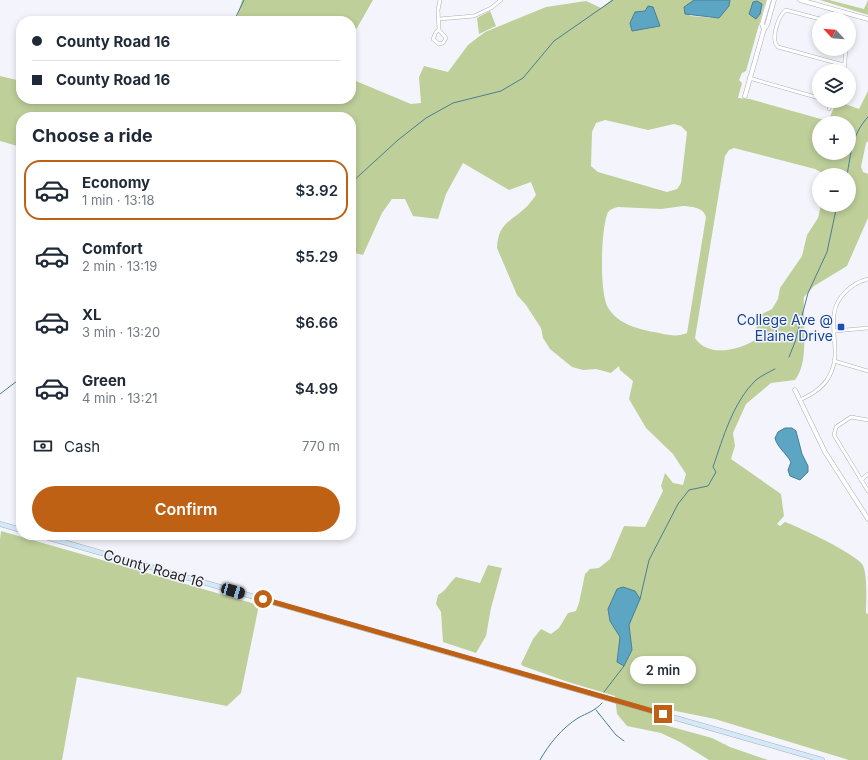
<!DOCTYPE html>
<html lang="en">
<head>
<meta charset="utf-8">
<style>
	:root { --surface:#fff; --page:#f6f6f7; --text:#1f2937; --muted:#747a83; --line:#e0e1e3; --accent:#bf6115 }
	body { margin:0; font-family:Inter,sans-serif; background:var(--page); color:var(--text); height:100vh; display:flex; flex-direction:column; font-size:15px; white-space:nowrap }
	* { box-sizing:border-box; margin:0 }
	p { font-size:13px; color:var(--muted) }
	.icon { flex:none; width:22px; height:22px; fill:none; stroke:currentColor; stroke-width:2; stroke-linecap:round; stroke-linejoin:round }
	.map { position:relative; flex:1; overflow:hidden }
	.sheet { position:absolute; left:16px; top:112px; width:340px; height:428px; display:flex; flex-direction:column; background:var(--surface); border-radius:16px; box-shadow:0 2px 6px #0003 }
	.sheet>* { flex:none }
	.hud { position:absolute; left:16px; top:16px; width:340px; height:88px; border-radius:16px; box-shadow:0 2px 6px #0003; display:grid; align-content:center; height:88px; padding:0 16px; background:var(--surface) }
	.needle { width:26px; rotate:296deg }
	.controls { position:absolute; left:812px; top:12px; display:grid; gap:8px }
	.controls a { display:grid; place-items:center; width:44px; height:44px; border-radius:50%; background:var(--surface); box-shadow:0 2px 6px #0003; font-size:20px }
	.end { position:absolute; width:18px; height:18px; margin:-9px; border:5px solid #bf6115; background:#fff; box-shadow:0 0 0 2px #fff }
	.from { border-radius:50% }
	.bubble { position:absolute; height:28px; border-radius:14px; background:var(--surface); box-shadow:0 2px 6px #0003; font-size:13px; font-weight:600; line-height:28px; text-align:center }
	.car { position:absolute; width:12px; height:24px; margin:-12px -6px; border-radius:5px; box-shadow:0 0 3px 1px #0007; background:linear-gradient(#222 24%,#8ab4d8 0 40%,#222 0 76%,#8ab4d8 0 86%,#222 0) }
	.hud b { display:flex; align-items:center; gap:14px; height:38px; font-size:15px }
	.hud b+b { border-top:1px solid var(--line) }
	.hud i { width:10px; height:10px; background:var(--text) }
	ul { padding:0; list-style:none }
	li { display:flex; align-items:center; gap:12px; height:60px; margin:0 8px 6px; padding:0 8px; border:2px solid transparent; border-radius:16px }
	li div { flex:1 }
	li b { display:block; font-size:15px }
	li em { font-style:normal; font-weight:600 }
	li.current { border-color:var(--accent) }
	li>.icon { width:36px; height:36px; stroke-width:1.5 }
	h2 { padding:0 16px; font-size:18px; line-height:48px }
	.pay { display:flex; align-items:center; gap:10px; height:44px; padding:0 16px; font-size:15px }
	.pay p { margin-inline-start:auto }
	.button { display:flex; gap:8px; margin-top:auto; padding:8px 16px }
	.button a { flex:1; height:46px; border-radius:24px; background:var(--accent); color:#fff; font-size:16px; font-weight:600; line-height:46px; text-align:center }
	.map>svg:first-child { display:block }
	.green { fill:#becf9a; fill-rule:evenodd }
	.water { fill:#5da6c3; stroke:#4a7e93 }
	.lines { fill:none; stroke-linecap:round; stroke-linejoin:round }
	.stream { stroke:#4a7e93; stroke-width:1 }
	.minor-casing { stroke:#adaeb4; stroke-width:4 }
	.tertiary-casing { stroke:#adaeb4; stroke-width:5 }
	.secondary-casing { stroke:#adaeb4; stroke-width:5.5 }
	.minor { stroke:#fff; stroke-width:3 }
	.tertiary { stroke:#fff; stroke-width:4 }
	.secondary { stroke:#d3e9f7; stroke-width:4.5 }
	.route { stroke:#bf6115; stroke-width:5 }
	.transit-dot { fill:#1a4fb4; stroke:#f4f5fc; stroke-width:1.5 }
	.labels { text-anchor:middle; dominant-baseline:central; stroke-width:3; stroke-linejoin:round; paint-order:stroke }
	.transit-label { font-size:14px; fill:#164399; stroke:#f4f5fc; text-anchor:end }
	.street-label { font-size:14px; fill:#1f1f22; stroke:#f4f5fc }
</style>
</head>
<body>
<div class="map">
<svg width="868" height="760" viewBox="0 0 868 760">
	<rect width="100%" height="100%" fill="#f4f5fc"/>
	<g class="green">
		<path d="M242,0h131l-16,28 -5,4 -1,-11h-115z"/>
		<path d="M611,0h83l-10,7 6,9 25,2 14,-12 1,-6h36l-20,71 -4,2 -3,7 3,3 -4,15 12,1 78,22 9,-20 22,8 9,-18v50l-2,2 -5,24 2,5 5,2v44l-21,48 -33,20 -10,11c-2,24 6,65 -9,83l-24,3 -25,21 -13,29 2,13 -4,13 50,35 3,22 -7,8 3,2 5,-4c16,6 67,30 77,42 6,8 4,38 4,49l2,1v146h-19l-134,-41 -54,-11v16l51,14 18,9 38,13h-59l-29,-18 -19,-9 -34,-7 -10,-12 -2,-18 -47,-14 -45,-16 -2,-2 12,-25 8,-10 10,5 8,-6 9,-15 8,-2 3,-8 6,-29 5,-5 9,-1 11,-9 14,-33 21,1 18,-36 -2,-5 4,-13 8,10 10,2 3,-11 -13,-20 -27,-26 -17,-29 4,-18 -13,-11 -1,-4 -8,7 -15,-4 -13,1 -11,-3 -22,-18 -7,-11 -2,-10 -15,-23 -9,-10 -20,-47c1,-23 11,-25 26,-38 5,-4 9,-10 13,-15l-5,-13 -22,8 -46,-27 -17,31 -8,25 -25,-3 -8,-17h-13l-10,14 -19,42 -12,-3v-135h-330v30l-21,-6v-65l21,5v18h330v-20l60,25 10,-1 -2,-26 5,-11 24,6 20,-27 17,-13 61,-25 40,-6 15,7zM605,120l43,10 26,-6 7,2 6,6 -6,51 -4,6 -10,3 -69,-20 -7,-6 1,-34 4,-9zM819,123h30v30h-30zM734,148l81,21 7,4v2h27v30h-28l-3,13 -11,17 -5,21 -22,32 -2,11 -6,10 -12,6 -3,7 -2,18c-16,10 -47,18 -60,-2l30,-182 4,-6zM683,206c10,1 20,1 23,11l-19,116c-11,5 -22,1 -33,-1 -17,-3 -35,-8 -45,-23 -10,-13 -8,-78 -2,-94 1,-5 6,-7 11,-8l43,2zM640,599l-11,26 3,25 -6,9 -9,3 3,-25 -10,-16z"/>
		<path d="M820,0h9l35,9 4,-9v15z"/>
		<path d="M490,11l6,15 -17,8 -2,-16z"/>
		<path d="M1,531l258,74 -18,88 -14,13 -150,-29 -15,83h-62v-220z"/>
		<path d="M488,565l14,3 -11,40 -5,28 -10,17 -33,-11 -2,-30 -5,-8 2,-9c8,-4 11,-12 18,-18l24,6z"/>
	</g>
	<g class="water">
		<path d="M694,0h36l-1,6 -10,12 -34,-4 -1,-7z"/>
		<path d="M757,1l5,3 -2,10 -4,5 -7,-5 4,-12z"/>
		<path d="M648,6l5,1 7,19 -28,5 -2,-8 5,-11 10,-1z"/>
		<path d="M785,428h7l4,3 6,23 6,12v6l-8,8 -10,-4 -2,-6 3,-8c-5,-9 -14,-15 -16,-24l3,-6z"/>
		<path d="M623,587l12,4 5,8 -11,26 3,25 -8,16 -7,-4 3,-25 -10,-16 -2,-12 9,-20z"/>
	</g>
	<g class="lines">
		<g class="stream">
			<path d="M234,21l10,-21"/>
			<path d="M847,175c4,-22 5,-41 21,-58"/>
			<path d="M351,183l47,-43 28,-22 27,-15 48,-12 22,-13 31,-37 59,-41"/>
			<path d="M789,357l6,-15 13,-49 19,-41 10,-47"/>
			<path d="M0,394l21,-16"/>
			<path d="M640,599l9,-39 29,-56 11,-14 19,-4 8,-14 -3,-5c10,-29 20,-65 43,-87 5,-4 13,-8 19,-11"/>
			<path d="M604,692l20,-26"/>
			<path d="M596,710l20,25 8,6"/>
			<path d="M540,760c9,-16 22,-32 38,-42 9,-5 17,-7 24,-15"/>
		</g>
		<defs>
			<g id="minor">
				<path d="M439,19l35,-3 17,-8 10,-8"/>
				<path d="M820,19l-34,-9c-8,6 -16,30 -8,37l66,18"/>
				<path d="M439,30l7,8 -3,5 -4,1 -6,-5 3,-7 3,-2 -1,-20 2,-10"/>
				<path d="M844,71l2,-22"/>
				<path d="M749,78l70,20"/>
				<path d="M829,109l3,-8"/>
				<path d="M835,331l33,-3"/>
				<path d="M834,361l34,10"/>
				<path d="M800,400c10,-5 20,-10 27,-20 15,-23 4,-42 7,-66 2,-17 18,-31 34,-35"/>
				<path d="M868,420l-17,-3 -15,10 -2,8 34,56"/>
				<path d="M861,480l7,-6"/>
			</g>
			<g id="tertiary">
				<path d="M800,0l68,19"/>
				<path d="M764,29l-2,-5 7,-24"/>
				<path d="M745,96l19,-67 3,-4 7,-25"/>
				<path d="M795,390l30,62 43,67"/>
			</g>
			<g id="secondary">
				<path d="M0,524l21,6"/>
				<path d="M39,535l783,225"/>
			</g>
		</defs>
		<use href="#minor" class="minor-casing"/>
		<use href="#tertiary" class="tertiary-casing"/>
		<use href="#secondary" class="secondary-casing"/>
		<use href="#minor" class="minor"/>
		<use href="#tertiary" class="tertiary"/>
		<use href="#secondary" class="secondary"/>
	</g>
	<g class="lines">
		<path class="route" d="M263,599l400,115"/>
	</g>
	<rect class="transit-dot" x="837" y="323" width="8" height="8" rx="2"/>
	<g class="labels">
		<g class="transit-label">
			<text x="833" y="319">College Ave @<tspan x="833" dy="16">Elaine Drive</tspan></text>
		</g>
		<g class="street-label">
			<text transform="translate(154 568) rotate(16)">County Road 16</text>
		</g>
	</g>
</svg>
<div class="controls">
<a><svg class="needle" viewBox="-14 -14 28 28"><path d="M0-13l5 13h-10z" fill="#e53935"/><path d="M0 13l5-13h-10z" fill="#747a83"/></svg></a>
<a><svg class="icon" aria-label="layers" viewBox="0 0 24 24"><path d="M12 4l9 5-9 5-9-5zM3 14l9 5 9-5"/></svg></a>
<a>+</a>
<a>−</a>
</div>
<i class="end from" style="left:263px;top:599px"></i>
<i class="end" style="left:663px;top:714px"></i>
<div class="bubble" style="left:630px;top:656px;width:66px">2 min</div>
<i class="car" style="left:233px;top:591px;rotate:106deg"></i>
<div class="hud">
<b><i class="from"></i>County Road 16</b>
<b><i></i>County Road 16</b>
</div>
<section class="sheet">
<h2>Choose a ride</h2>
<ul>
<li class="current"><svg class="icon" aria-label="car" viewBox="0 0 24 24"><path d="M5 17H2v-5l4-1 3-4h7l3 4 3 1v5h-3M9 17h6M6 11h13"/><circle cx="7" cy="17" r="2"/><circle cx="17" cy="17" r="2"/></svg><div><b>Economy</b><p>1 min · 13:18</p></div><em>$3.92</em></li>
<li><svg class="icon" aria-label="car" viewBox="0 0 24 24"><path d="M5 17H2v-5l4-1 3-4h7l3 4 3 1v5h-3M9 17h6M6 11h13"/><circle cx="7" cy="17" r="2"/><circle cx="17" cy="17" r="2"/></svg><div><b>Comfort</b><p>2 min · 13:19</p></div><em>$5.29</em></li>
<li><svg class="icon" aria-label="car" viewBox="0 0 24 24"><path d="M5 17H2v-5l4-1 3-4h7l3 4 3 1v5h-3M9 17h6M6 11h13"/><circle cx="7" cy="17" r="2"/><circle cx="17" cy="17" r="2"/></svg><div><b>XL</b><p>3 min · 13:20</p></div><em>$6.66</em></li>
<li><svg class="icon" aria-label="car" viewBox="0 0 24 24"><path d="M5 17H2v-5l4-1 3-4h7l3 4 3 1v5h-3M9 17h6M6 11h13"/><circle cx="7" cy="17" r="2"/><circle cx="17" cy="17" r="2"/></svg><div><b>Green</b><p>4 min · 13:21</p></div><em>$4.99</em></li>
</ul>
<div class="pay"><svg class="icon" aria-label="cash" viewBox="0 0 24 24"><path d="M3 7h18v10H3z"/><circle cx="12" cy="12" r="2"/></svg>Cash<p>770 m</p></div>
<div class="button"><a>Confirm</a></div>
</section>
</div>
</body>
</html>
